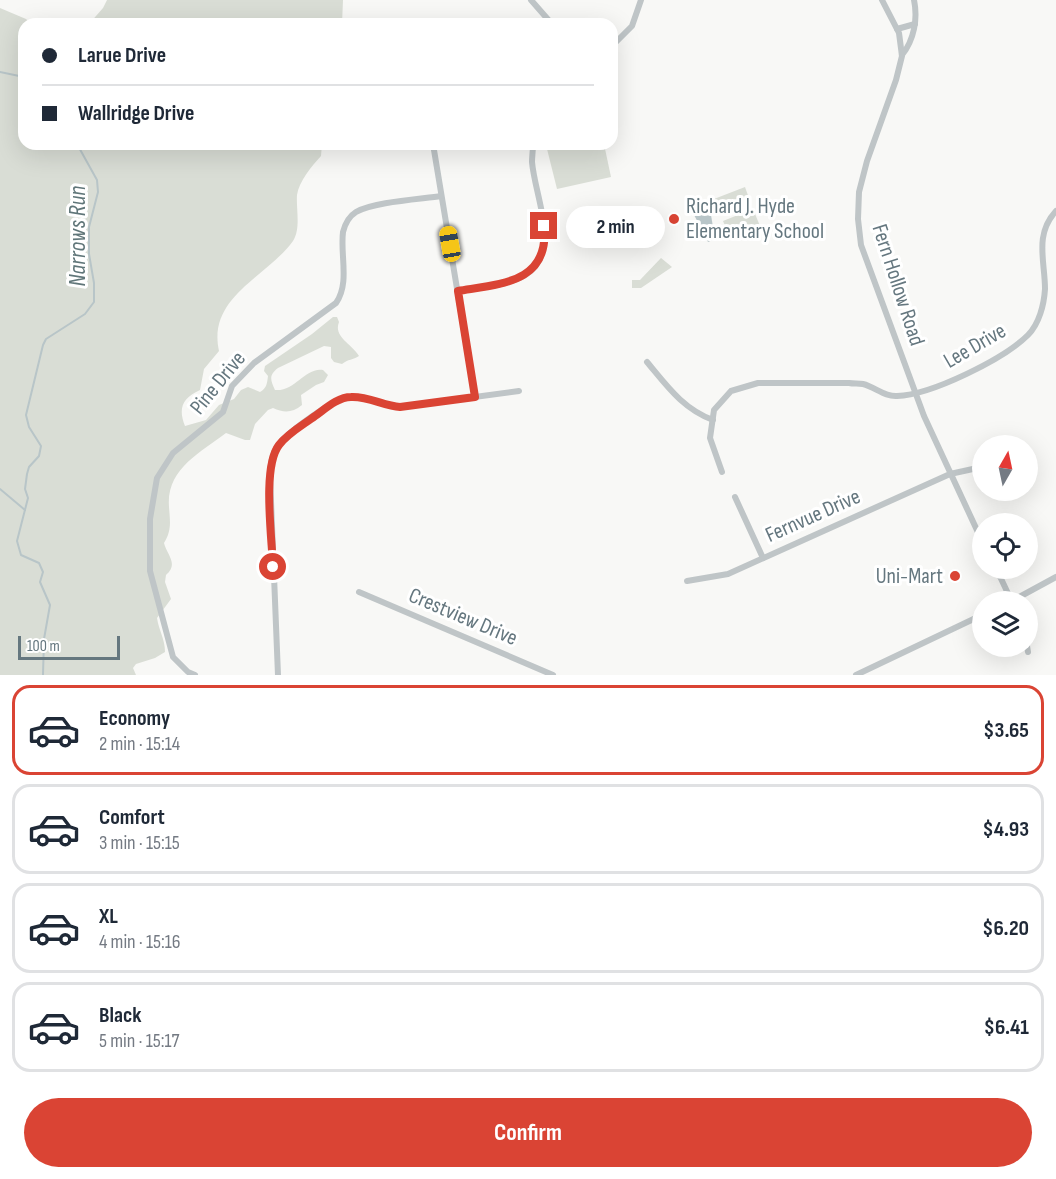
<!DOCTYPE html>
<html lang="en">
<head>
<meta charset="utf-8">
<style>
	:root { --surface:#fff; --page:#f2f2f3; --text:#1f2937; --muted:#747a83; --line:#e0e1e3; --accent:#da4434 }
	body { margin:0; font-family:"Sofia Sans Condensed",sans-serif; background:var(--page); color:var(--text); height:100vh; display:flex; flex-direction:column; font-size:22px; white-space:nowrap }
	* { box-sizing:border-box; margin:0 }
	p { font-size:20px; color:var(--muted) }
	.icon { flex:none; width:33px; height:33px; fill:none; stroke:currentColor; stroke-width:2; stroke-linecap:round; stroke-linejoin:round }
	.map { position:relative; height:675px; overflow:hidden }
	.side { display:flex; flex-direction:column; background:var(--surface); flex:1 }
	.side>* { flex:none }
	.hud { position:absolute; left:18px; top:18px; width:600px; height:132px; border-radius:18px; box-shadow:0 6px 24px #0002; display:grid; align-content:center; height:132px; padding:0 24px; background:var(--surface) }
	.needle { width:39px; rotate:9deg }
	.tools { position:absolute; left:972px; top:435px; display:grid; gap:12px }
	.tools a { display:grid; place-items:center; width:66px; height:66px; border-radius:50%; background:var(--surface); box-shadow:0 6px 24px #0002; font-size:30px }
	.scale { position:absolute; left:18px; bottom:15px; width:102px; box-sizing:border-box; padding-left:6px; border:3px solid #65777f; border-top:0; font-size:16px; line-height:21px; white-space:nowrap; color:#65777f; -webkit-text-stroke:4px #fff; paint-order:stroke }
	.end { position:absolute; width:27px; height:27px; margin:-14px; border:8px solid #da4434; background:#fff; box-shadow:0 0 0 3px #fff }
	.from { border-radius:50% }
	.bubble { position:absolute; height:42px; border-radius:21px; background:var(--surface); box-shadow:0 6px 24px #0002; font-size:20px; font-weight:700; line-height:42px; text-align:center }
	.car { position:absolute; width:18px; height:36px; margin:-18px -9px; border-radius:8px; box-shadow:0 0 4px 2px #0007; background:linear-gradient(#f5c518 24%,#345 0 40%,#f5c518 0 76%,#345 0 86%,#f5c518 0) }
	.hud b { display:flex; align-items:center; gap:21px; height:57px; font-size:22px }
	.hud b+b { border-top:2px solid var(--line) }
	.hud i { width:15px; height:15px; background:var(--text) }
	ul { padding:10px 0 0; list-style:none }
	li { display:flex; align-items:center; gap:18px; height:90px; margin:0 12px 9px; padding:0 12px; border:3px solid var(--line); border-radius:18px }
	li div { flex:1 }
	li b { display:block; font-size:22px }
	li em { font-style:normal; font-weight:700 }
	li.current { border-color:var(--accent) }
	li>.icon { width:54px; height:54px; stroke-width:1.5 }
	.primary-button { display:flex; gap:12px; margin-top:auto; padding:12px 24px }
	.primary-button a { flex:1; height:69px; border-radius:36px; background:var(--accent); color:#fff; font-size:24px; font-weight:700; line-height:69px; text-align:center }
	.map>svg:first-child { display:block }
	.green { fill:#d9ddd5 }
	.water { fill:#b8c5c8 }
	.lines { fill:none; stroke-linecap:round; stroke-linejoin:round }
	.stream { stroke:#b8c5c8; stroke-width:2 }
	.minor { stroke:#bfc5c7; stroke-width:6 }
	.route { stroke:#da4434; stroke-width:8 }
	.poi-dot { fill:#da4434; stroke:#fff; stroke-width:2 }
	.labels { text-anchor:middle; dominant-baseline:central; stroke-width:6; stroke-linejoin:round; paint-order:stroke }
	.poi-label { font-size:22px; fill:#65777f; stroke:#fff; text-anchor:start }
	.street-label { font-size:22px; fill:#65777f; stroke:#fff }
	.water-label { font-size:24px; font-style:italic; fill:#607679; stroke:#fff }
</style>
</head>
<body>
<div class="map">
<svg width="1056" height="675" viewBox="0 0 1056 675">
	<rect width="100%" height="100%" fill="#f8f8f6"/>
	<g class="green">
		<path d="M107,0h236l-1,24h-253l14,-16z"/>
		<path d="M0,8l26,11 5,5h-7v120h298l-1,12c-9,10 -22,25 -24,39 -1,14 4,34 -4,46 -26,36 -86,56 -74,110l-15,18 -4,21c-18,8 -22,19 -15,36l21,-6 13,-15 15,-6 7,-9 7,-3 12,5c7,-4 7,-9 8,-16l-4,-5 1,-5 47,-32 21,-17h4l2,5c-6,15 13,22 20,34 -6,4 -11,3 -17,8l-8,-2 -3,-4v-11l-7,-1 -46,22c-9,7 -8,11 -3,22 20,2 30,-23 48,-20l5,5 -4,7 -8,3 -15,10 1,10c-10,8 -18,8 -29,3l-5,2 -13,14 -5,16h-5l-19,-7c-26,20 -60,36 -57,74 1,14 3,23 -5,36 3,12 15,21 2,32l-1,7 6,17 -14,19c2,13 8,21 8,34l-10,6 -19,6 -3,4 3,7h-136z"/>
		<path d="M568,144h36l7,33 -54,12 -10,-40z"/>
		<path d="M745,187l6,17 -30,12 -7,-17z"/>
		<path d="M753,209l7,17 -30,12 -7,-17z"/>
		<path d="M661,258l11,9 -31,21h-9v-8h8z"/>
	</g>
	<path class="water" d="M699,204l12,11 4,24 -7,3 -18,-35z"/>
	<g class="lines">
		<g class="stream">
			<path d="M0,72l24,5"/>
			<path d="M0,489l25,21"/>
			<path d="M43,675l1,-36 6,-34 -10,-23 3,-10 -4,-9 -18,-8 -4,-14 11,-43 -3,-9 2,-15 2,-7 10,-11 2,-10 -12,-19 -3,-12 17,-70 3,-6 39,-25 9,-12v-19l-5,-29v-27l9,-35 -1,-12 -20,-36"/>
		</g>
		<g class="minor">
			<path d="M531,0l21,24"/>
			<path d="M882,0l17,33 3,23 -6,24 -29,81 -8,31 -1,27 3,26 63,171 58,125"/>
			<path d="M897,29l18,-5"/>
			<path d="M612,46l20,-20 9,-26"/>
			<path d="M902,55c12,-15 16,-36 12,-55"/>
			<path d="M433,144l42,253"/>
			<path d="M458,291c19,-3 40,-4 59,-12 49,-19 18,-80 15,-117 0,-5 1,-12 1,-18"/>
			<path d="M647,362c20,24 36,47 66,58"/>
			<path d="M722,472l-12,-34 4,-28 17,-19 27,-8h91c5,1 10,0 14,1 12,3 22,13 34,12 34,-1 107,-37 131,-61 11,-11 16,-30 17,-46 0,-28 -11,-54 11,-78"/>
			<path d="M735,497l28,61"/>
			<path d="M996,568l16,34"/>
			<path d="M687,581l41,-7 222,-100 32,-7"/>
			<path d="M359,592l194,83"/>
			<path d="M1010,602l46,-25"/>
			<path d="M1027,646l1,6"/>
			<path d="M195,675l-7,-3 -15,-15 -23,-86v-52l7,-41 16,-25 50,-41 9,-26 22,-23 82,-60c14,-20 4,-48 7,-71 2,-8 5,-15 13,-20 16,-10 65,-13 85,-16"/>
			<path d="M278,675l-8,-199c0,-11 2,-22 8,-31 10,-13 57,-48 73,-48 16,-1 33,9 49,10l119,-16"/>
			<path d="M856,675l126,-60"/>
		</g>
	</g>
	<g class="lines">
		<path class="route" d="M273,567c-1,-29 -11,-100 6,-122 9,-12 24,-20 36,-29 10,-7 23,-19 36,-19 17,-1 33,9 49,10l75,-10 -17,-106c42,-7 92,-8 86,-65"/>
	</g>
	<g class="poi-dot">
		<circle cx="674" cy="219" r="6"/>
		<circle cx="955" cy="576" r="6"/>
	</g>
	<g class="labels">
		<g class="poi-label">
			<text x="686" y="206">Richard J. Hyde<tspan x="686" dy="25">Elementary School</tspan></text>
			<text x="943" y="576" text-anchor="end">Uni-Mart</text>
		</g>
		<g class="street-label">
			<text transform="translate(898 285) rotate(72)">Fern Hollow Road</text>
			<text transform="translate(975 346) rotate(-30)">Lee Drive</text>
			<text transform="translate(218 383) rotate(-51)">Pine Drive</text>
			<text transform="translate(813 516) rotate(-24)">Fernvue Drive</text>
			<text transform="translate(463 617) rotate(23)">Crestview Drive</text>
		</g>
		<g class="water-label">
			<text transform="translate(77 236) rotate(-90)">Narrows Run</text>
		</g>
	</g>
</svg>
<div class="tools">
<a><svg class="needle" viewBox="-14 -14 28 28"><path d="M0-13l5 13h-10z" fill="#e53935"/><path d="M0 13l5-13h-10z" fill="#747a83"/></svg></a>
<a><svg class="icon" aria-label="locate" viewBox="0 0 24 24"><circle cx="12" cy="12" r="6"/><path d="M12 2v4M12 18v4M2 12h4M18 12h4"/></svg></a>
<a><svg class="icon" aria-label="layers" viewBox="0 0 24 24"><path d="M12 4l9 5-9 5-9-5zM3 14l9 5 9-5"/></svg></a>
</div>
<div class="scale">100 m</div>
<i class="end from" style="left:273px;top:567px"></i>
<i class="end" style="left:544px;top:226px"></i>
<div class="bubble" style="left:566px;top:206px;width:99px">2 min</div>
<i class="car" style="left:450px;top:244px;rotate:350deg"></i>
<div class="hud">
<b><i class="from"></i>Larue Drive</b>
<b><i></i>Wallridge Drive</b>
</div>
</div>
<section class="side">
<ul>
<li class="current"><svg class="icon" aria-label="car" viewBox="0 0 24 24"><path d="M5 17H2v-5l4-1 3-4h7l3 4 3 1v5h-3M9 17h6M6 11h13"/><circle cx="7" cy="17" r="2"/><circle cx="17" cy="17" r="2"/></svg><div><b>Economy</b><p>2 min · 15:14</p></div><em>$3.65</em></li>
<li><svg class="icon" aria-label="car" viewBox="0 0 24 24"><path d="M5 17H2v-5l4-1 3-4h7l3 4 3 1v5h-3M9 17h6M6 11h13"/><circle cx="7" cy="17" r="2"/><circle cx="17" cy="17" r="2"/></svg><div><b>Comfort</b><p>3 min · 15:15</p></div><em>$4.93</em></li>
<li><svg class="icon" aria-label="car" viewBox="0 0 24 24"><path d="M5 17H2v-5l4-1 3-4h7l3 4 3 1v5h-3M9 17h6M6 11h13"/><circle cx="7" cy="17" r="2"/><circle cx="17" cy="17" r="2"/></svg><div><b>XL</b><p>4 min · 15:16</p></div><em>$6.20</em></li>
<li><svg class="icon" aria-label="car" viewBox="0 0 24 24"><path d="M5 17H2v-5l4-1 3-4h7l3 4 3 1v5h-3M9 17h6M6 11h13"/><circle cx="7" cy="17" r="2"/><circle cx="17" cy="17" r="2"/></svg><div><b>Black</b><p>5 min · 15:17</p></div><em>$6.41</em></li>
</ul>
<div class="primary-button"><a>Confirm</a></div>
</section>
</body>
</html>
